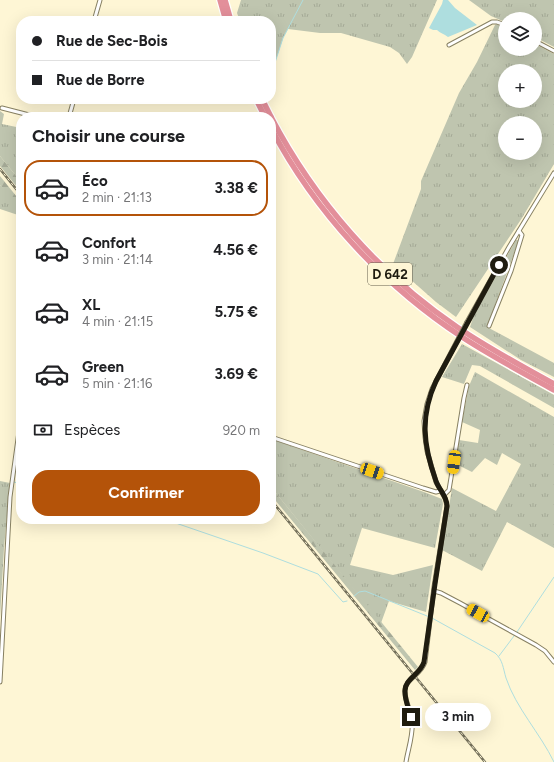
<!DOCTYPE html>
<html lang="fr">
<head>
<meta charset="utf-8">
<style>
	:root { --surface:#fff; --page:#f2f2f2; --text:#202124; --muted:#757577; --line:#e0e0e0; --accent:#b45309 }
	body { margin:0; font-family:Figtree,sans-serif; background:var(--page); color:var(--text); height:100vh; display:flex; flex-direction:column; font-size:15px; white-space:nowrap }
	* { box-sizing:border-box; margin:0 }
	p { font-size:13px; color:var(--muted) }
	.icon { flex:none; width:22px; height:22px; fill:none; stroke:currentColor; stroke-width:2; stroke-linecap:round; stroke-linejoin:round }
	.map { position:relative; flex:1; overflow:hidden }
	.drawer { position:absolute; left:16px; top:112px; width:260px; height:412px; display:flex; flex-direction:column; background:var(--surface); border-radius:16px; box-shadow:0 4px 16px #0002 }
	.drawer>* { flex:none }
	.guide { position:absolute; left:16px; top:16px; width:260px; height:88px; border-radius:16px; box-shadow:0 4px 16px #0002; display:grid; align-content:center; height:88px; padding:0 16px; background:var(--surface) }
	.buttons { position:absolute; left:498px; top:12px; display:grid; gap:8px }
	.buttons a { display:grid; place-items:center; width:44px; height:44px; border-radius:50%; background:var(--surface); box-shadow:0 4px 16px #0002; font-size:20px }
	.end { position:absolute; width:18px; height:18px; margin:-9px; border:5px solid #1f1c10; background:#fff; box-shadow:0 0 0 2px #fff }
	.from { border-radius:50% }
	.bubble { position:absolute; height:28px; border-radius:14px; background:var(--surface); box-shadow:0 4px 16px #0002; font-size:13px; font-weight:700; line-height:28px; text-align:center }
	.car { position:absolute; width:12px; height:24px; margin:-12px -6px; border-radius:5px; box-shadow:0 0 3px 1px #0007; background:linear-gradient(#f5c518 24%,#345 0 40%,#f5c518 0 76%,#345 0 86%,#f5c518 0) }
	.guide b { display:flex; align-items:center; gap:14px; height:38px; font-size:15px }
	.guide b+b { border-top:1px solid var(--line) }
	.guide i { width:10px; height:10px; background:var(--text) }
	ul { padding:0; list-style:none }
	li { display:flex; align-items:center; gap:12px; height:56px; margin:0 8px 6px; padding:0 8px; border:2px solid transparent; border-radius:16px }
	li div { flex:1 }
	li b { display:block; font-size:15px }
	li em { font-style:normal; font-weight:700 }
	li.active { border-color:var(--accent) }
	li>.icon { width:36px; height:36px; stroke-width:1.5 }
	h2 { padding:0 16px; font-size:18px; line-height:48px }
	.pay { display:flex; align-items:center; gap:10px; height:44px; padding:0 16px; font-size:15px }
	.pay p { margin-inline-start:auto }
	.button { display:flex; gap:8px; margin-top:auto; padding:8px 16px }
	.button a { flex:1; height:46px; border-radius:16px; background:var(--accent); color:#fff; font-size:16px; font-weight:700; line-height:46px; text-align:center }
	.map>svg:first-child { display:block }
	.grass { fill:url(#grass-tufts); fill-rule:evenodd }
	.forest { fill:url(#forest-firs) }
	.water { fill:#aededf }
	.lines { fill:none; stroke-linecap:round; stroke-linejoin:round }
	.stream { stroke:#aededf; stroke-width:1 }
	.street-casing { stroke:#878062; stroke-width:5 }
	.highway-casing { stroke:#fff; stroke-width:8 }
	.street { stroke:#fff; stroke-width:3 }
	.highway { stroke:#e38f9a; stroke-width:5.5 }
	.rail-casing { stroke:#74705b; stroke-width:2.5 }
	.rail { stroke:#fef6d5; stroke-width:1; stroke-dasharray:3; stroke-linecap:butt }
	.street-bridge-casing { stroke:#878062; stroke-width:5; stroke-linecap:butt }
	.street-bridge { stroke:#fff; stroke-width:3 }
	.route { stroke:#1f1c10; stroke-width:5 }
	.labels { text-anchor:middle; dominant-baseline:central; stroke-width:4; stroke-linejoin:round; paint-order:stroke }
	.shield { fill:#fef6d5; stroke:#625d4b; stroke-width:1 }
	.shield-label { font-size:13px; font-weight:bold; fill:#1f1c10 }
</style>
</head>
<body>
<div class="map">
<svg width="554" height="762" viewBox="0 0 554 762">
	<defs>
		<pattern id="grass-tufts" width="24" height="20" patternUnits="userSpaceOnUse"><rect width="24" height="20" fill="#bfc5af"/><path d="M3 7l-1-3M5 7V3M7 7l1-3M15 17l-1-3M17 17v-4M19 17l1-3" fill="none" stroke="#a4a996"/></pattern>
		<pattern id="forest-firs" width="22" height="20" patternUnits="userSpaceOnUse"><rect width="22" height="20" fill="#bfc5af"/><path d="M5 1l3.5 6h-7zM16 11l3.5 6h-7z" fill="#a4a996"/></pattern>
	</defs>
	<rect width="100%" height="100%" fill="#fef6d5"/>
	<g class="grass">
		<path d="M241,0h196l-25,57 -5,7 -8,-11 -9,-6 -49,-14h-21l-32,-4 -5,9 -12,37v-54h-31l-3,-8z"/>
		<path d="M469,0h85v47l-19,-10v-18h-30v3l-14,-6z"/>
		<path d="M497,24l8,4v21h30v-5l19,10v110l-32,54 -66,99 -20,-15 -43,-38 28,-75v-8l38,-88 18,-31 18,-37zM505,71h30v30h-30zM505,123h30v30h-30z"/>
		<path d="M0,111l4,3 -2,10 19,4v54l-21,-26z"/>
		<path d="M0,185c8,8 21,19 21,31l-21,-7z"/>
		<path d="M516,240h3l-32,87 67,36v14l-33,-17 -51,-33 4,-12z"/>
		<path d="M462,344l92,51v13l-74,-42 -8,-1 -8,19 -22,-7z"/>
		<path d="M475,372l79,45v131l-47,-26 -25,49 -40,-21 10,-62 44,23 25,-47 -19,-11 -5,12 -12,-7 -13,14 -16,-8 3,-24 19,3 2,-13 -18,-8 7,-36z"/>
		<path d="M271,439l153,53 18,7 1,5 -8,44 -73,-20 -12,37 43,10 40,-10 -7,47 -37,-11 -8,22 -110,-136z"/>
		<path d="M0,481l10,2 -6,65 -4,70z"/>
	</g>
	<g class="forest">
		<path d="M0,156l21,26v10l-21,-26z"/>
		<path d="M0,176l21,26v9l-21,-26z"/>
		<path d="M271,487l147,180 -3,3 -144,-175z"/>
	</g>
	<path class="water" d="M443,0h5l7,8 22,17 -29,12c-4,-3 -8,-4 -11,-7h-4l-4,-2 13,-24z"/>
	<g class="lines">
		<g class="stream">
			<path d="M271,75l12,-37 20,-38"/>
			<path d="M14,482l7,2"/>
			<path d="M164,519l99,34 55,21 25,28 4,-1"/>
			<path d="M354,596l5,-4 6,-1 67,27 63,35c8,7 8,15 11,25 10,30 34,55 48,84"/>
			<path d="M517,632l37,-55"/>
			<path d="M499,656l15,-20"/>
		</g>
		<defs>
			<g id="street">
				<path d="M94,21l6,-21"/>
				<path d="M535,41l19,10"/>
				<path d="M449,45l43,-23h5l8,3"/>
				<path d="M2,108l35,9"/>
				<path d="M69,117l5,-18"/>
				<path d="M467,322l42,-75 45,-74"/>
				<path d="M489,326l22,-55 11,-36 -3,-4"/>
				<path d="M271,437l152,51 13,4 4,-1"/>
				<path d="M444,495l5,-5 15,-92 3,-13"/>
				<path d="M434,591l7,2 19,10 76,42 9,6 9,11"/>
				<path d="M0,682l10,-185 11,-80"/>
				<path d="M406,762c2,-13 8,-29 6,-43 -2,-10 -8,-20 -7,-30 1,-10 16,-14 20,-27l9,-75 13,-81 -2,-8 -9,-16 -9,-31 -2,-14 -1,-16 3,-17 5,-15 24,-46"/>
			</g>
			<g id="highway">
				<path d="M220,0l6,21"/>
				<path d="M225,0l6,21"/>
				<path d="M256,99l9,18"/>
				<path d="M262,99l9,18"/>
				<path d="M271,117c44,84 108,157 186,210 31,21 64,39 97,57"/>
				<path d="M271,128c44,84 112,157 191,209 29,19 61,36 92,53"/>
			</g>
		</defs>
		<use href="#street" class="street-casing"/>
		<use href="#highway" class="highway-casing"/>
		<use href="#street" class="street"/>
		<use href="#highway" class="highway"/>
		<defs>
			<g id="rail">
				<path d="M0,169l21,26"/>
				<path d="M271,500l214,262"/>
			</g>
		</defs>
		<use href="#rail" class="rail-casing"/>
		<use href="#rail" class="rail"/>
		<defs>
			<path id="street-bridge" d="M456,343l11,-21"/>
		</defs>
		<use href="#street-bridge" class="street-bridge-casing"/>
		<use href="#street-bridge" class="street-bridge"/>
	</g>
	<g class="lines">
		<path class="route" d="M411,717c-2,-8 -6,-16 -6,-25 -1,-13 15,-17 19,-30l11,-78 12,-78c0,-10 -8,-16 -11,-25 -13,-36 -16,-65 0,-100l63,-116"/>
	</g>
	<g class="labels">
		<rect class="shield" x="368" y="263" width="44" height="22" rx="3"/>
		<g class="shield-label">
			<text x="390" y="274">D 642</text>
		</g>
	</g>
</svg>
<div class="buttons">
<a><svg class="icon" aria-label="layers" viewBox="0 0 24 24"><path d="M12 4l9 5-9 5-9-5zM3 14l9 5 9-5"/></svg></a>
<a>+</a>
<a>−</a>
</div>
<i class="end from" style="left:499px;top:265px"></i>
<i class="end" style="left:411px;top:717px"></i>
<div class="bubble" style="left:425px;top:703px;width:66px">3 min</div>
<i class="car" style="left:454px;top:462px;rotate:188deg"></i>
<i class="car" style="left:372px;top:471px;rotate:109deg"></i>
<i class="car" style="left:478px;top:613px;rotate:299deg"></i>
<div class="guide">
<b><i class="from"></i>Rue de Sec-Bois</b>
<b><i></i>Rue de Borre</b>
</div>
<section class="drawer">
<h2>Choisir une course</h2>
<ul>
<li class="active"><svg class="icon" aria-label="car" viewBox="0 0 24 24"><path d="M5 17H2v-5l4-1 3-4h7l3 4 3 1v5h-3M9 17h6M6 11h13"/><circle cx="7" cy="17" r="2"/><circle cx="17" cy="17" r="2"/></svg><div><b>Éco</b><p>2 min · 21:13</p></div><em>3.38 €</em></li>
<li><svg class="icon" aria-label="car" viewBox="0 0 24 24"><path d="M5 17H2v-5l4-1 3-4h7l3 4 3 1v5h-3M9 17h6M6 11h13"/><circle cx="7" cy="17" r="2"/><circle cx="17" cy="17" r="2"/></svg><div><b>Confort</b><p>3 min · 21:14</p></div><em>4.56 €</em></li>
<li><svg class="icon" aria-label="car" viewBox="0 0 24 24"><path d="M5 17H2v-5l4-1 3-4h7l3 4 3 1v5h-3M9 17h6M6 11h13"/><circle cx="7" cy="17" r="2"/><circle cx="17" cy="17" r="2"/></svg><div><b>XL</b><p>4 min · 21:15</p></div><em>5.75 €</em></li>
<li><svg class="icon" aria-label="car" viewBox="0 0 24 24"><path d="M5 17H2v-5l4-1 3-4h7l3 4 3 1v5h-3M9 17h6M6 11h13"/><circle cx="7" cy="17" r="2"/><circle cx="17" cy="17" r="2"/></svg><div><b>Green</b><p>5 min · 21:16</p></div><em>3.69 €</em></li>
</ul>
<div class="pay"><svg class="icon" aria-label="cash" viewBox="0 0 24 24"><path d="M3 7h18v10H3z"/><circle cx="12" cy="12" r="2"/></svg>Espèces<p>920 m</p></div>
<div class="button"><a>Confirmer</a></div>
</section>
</div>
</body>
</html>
